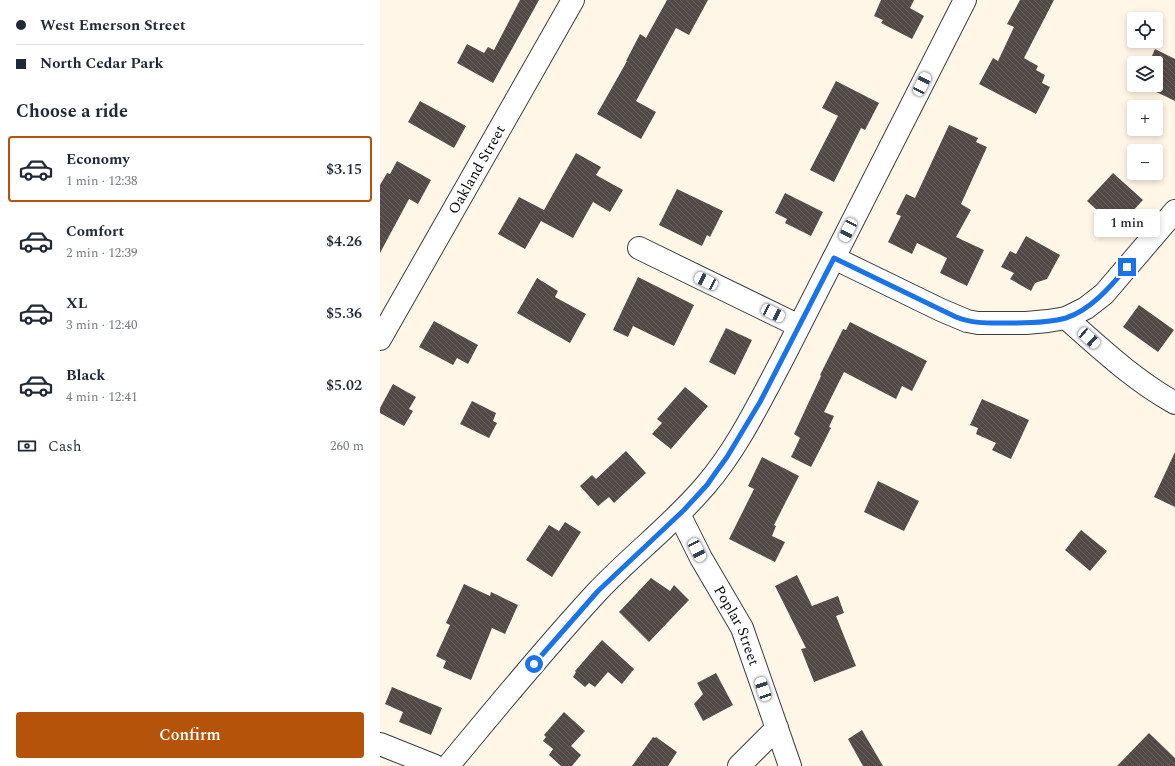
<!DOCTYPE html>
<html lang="en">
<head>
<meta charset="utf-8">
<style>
	:root { --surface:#fff; --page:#f6f6f7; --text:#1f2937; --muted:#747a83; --line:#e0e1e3; --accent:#b45309 }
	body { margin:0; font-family:Spectral,serif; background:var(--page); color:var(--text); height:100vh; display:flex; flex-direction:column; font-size:15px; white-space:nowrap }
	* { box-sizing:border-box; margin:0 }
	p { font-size:13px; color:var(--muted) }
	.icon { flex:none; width:22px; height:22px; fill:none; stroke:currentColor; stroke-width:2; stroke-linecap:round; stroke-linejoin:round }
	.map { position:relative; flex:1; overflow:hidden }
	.side { display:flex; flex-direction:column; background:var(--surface); width:380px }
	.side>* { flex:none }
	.guide { display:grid; align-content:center; height:88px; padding:0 16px; background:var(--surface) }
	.fabs { position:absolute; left:747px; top:12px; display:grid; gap:8px }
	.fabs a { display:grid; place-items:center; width:36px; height:36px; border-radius:4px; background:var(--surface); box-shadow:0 2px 6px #0003; font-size:20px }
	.end { position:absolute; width:18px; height:18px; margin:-9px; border:5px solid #1a73e8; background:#fff; box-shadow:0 0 0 2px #fff }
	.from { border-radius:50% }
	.bubble { position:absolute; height:28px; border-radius:4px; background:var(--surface); box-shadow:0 2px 6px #0003; font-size:13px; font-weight:600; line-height:28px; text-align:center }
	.car { position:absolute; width:12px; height:24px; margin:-12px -6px; border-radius:5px; box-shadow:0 0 3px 1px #0007; background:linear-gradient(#fff 24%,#345 0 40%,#fff 0 76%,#345 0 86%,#fff 0) }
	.guide b { display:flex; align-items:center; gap:14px; height:38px; font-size:15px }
	.guide b+b { border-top:1px solid var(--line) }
	.guide i { width:10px; height:10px; background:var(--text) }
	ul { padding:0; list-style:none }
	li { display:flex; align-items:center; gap:12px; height:66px; margin:0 8px 6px; padding:0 8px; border:2px solid transparent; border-radius:4px }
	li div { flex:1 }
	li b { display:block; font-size:15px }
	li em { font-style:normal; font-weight:600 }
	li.on { border-color:var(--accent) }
	li>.icon { width:36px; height:36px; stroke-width:1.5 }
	h2 { padding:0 16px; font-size:18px; line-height:48px }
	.pay { display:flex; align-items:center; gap:10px; height:44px; padding:0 16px; font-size:15px }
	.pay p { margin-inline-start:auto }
	.primary-button { display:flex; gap:8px; margin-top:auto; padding:8px 16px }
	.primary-button a { flex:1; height:46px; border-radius:4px; background:var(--accent); color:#fff; font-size:16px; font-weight:600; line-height:46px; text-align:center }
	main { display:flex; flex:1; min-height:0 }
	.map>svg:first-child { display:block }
	.building { fill:url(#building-back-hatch) }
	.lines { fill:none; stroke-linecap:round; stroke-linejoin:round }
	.street-casing { stroke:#3d3d3d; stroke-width:24 }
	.street { stroke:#fff; stroke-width:22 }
	.route { stroke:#1a73e8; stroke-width:5 }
	.labels { text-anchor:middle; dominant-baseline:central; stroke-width:4; stroke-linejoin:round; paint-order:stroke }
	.street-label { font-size:15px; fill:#0a0a0a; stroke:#fff }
</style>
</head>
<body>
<main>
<section class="side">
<div class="guide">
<b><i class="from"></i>West Emerson Street</b>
<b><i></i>North Cedar Park</b>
</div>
<h2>Choose a ride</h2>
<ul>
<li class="on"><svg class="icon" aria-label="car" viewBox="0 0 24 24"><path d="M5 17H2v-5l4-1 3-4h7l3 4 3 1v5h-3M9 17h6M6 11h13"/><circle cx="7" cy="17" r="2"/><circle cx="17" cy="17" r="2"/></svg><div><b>Economy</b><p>1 min · 12:38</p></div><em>$3.15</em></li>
<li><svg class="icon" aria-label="car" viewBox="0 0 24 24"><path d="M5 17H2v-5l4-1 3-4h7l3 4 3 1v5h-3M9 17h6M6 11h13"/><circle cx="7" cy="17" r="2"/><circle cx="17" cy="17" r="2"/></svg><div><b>Comfort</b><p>2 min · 12:39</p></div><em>$4.26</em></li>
<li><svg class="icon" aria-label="car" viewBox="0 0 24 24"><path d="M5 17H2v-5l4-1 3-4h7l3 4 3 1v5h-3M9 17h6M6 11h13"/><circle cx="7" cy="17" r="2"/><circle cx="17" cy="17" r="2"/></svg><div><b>XL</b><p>3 min · 12:40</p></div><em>$5.36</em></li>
<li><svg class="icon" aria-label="car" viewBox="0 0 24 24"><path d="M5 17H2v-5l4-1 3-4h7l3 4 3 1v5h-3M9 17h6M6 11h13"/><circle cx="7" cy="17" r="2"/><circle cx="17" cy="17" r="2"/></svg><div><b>Black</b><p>4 min · 12:41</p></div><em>$5.02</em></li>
</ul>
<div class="pay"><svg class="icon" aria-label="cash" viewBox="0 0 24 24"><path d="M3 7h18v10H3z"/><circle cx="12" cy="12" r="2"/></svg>Cash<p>260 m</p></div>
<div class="primary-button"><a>Confirm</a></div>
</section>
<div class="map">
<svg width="795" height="766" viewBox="0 0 795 766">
	<defs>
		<pattern id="building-back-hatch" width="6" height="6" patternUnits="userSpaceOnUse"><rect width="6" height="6" fill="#534947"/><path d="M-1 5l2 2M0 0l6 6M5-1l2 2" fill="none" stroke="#675f5d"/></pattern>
	</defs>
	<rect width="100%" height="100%" fill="#fff6e7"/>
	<g class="building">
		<path d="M140,0h19l-46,83 -36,-20 10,-19 17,9 4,-6 6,3z"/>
		<path d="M287,0h41l-19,35 -13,-7 -40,73 20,11 -15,27 -44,-25 30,-53h-1l14,-27 6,4z"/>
		<path d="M501,0h33l-4,8 14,8 -12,23 -31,-16 2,-3 -9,-4z"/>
		<path d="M640,0h34l-30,58 14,8 -2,4 9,5 -3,8 8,4 -14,27 -57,-30 14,-26 5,3 16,-34 -7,-3z"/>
		<path d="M775,49l20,10v42l-33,-16h14v-22h-7z"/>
		<path d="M456,81l43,22 -14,27 -4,-2 -27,54 -24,-12 28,-54 -16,-8z"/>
		<path d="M40,101l46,25 -12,22 -46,-26z"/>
		<path d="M569,125l29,13 -2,4 11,5 -26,57 10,6 -15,27 28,13 -17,36 -27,-13 7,-15 -30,-15 -5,11 -24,-12 13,-26 -5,-2 10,-20 9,4z"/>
		<path d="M196,153l25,14 -5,8 27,15 -13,22 -17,-10 -20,36 -32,-17 -16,28 -27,-15 21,-37 25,13z"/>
		<path d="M17,161l34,19 -13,24 -9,-5 -29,54v-68l7,-12 3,1z"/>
		<path d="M733,173l30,27 -26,28 -30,-27z"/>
		<path d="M297,189l46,22 -13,26 -3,-2 -5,11 -43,-21z"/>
		<path d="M405,193l38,19 -12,24 -26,-13 2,-4 -12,-6z"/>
		<path d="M646,236l34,19 -13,24 -12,4 -4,8 -21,-12 4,-6 -13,-6 9,-16 6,3z"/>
		<path d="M258,277l56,28 -20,41 -41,-20 -5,11 -15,-7z"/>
		<path d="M157,278l21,13 -3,6 31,17 -16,29 -53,-30z"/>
		<path d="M759,305l35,25 -16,22 -35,-25z"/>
		<path d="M54,321l44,24 -10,19 -11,-6 -4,7 -34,-18z"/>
		<path d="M470,322l77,39 -15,30 -10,-5 -6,13 -52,-27 -20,40 10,4 -5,11 2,1 -20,39 -20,-10 9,-19 -6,-4 27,-58 -1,-1 23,-46 3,1z"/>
		<path d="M346,328l26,12 -17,35 -26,-13z"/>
		<path d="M13,384l23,13 -7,12 4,2 -9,15 -24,-13v-5z"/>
		<path d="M305,387l23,19 -37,43 -19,-15 10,-11 -5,-4z"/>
		<path d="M602,399l47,21 -18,39 -19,-9 4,-7 -20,-9 2,-6 -8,-3z"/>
		<path d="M92,401l24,12 -3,8 4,2 -8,15 -29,-14z"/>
		<path d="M246,451l20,22 -32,30 -5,-6 -11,9 -18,-20 12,-11 4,4z"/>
		<path d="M795,452v55l-21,-10z"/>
		<path d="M382,457l37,19 -25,49 2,1 -4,10 13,6 -10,20 -46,-23 25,-50 -6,-3z"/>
		<path d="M498,481l41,20 -15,30 -40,-19z"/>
		<path d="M185,522l16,10 -29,45 -26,-17 23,-35 10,6z"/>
		<path d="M701,530l26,21 -17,20 -25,-21z"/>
		<path d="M417,575l15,31 26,-10 6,17 -8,3 20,50 -42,16 -13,-33 5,-1 -31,-62z"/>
		<path d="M271,578l19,13 4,-6 15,15 -40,42 -30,-30z"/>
		<path d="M84,584l26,12 1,-4 27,13 -13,29 -13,-6 -21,52 -28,-12 3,-7 -10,-5 14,-31 -4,-2z"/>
		<path d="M222,640l32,29 -12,15 -14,-12 -13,15 -6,-4 -4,4 -12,-10 3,-5 -1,-1z"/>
		<path d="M336,673l17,32 -30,16 -9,-17 9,-10 -6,-11z"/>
		<path d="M12,687l50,21 -11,27 -32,-13 4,-10 -18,-8z"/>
		<path d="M184,712l21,19 -14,15 10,9 -9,11h-11l-12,-11 4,-6 -10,-8 3,-4 -2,-2z"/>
		<path d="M482,730l21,36h-20l-15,-27z"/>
		<path d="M769,733l26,25v8h-58z"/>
		<path d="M273,737l2,1 1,-1 21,15 -9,14h-36z"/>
	</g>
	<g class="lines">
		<defs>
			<g id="street">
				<path d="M259,248l160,78"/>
				<path d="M454,258l107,52 26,11 11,2h48l22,-2 18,-3 20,-10 18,-14 71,-83"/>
				<path d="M686,318c35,31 68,62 109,85"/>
				<path id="s1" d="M0,339l193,-339"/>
				<path id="s2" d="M299,514l22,44 41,70 48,138"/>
				<path d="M0,744l55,22"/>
				<path d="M68,766c49,-59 97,-118 149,-174 35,-37 75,-67 108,-106 32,-37 54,-83 77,-126l183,-360"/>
				<path d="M359,766l38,-38"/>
			</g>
		</defs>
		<use href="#street" class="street-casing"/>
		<use href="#street" class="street"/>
	</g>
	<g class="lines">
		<path class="route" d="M154,664l64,-73 86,-81 23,-25 9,-13 11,-15 33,-55 74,-144 122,59c17,7 34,6 52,6 17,0 41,0 58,-5 25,-8 45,-32 61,-51"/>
	</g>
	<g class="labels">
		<g class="street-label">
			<text stroke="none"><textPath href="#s1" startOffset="195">Oakland Street</textPath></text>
			<text stroke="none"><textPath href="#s2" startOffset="126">Poplar Street</textPath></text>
		</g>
	</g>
</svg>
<div class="fabs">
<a><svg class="icon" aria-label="locate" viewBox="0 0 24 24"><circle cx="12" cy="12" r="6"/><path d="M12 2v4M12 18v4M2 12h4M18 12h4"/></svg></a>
<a><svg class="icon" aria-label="layers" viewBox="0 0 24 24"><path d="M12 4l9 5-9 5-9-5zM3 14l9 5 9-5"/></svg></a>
<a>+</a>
<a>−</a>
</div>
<i class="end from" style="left:154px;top:664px"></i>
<i class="end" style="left:747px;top:267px"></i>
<div class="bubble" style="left:714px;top:209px;width:66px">1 min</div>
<i class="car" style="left:542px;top:84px;rotate:27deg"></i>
<i class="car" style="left:468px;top:230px;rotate:206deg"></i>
<i class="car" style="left:326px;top:281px;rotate:296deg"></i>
<i class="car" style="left:393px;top:313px;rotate:116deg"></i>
<i class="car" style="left:709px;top:338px;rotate:132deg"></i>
<i class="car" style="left:317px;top:550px;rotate:153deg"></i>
<i class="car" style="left:383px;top:689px;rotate:341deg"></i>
</div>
</main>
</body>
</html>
